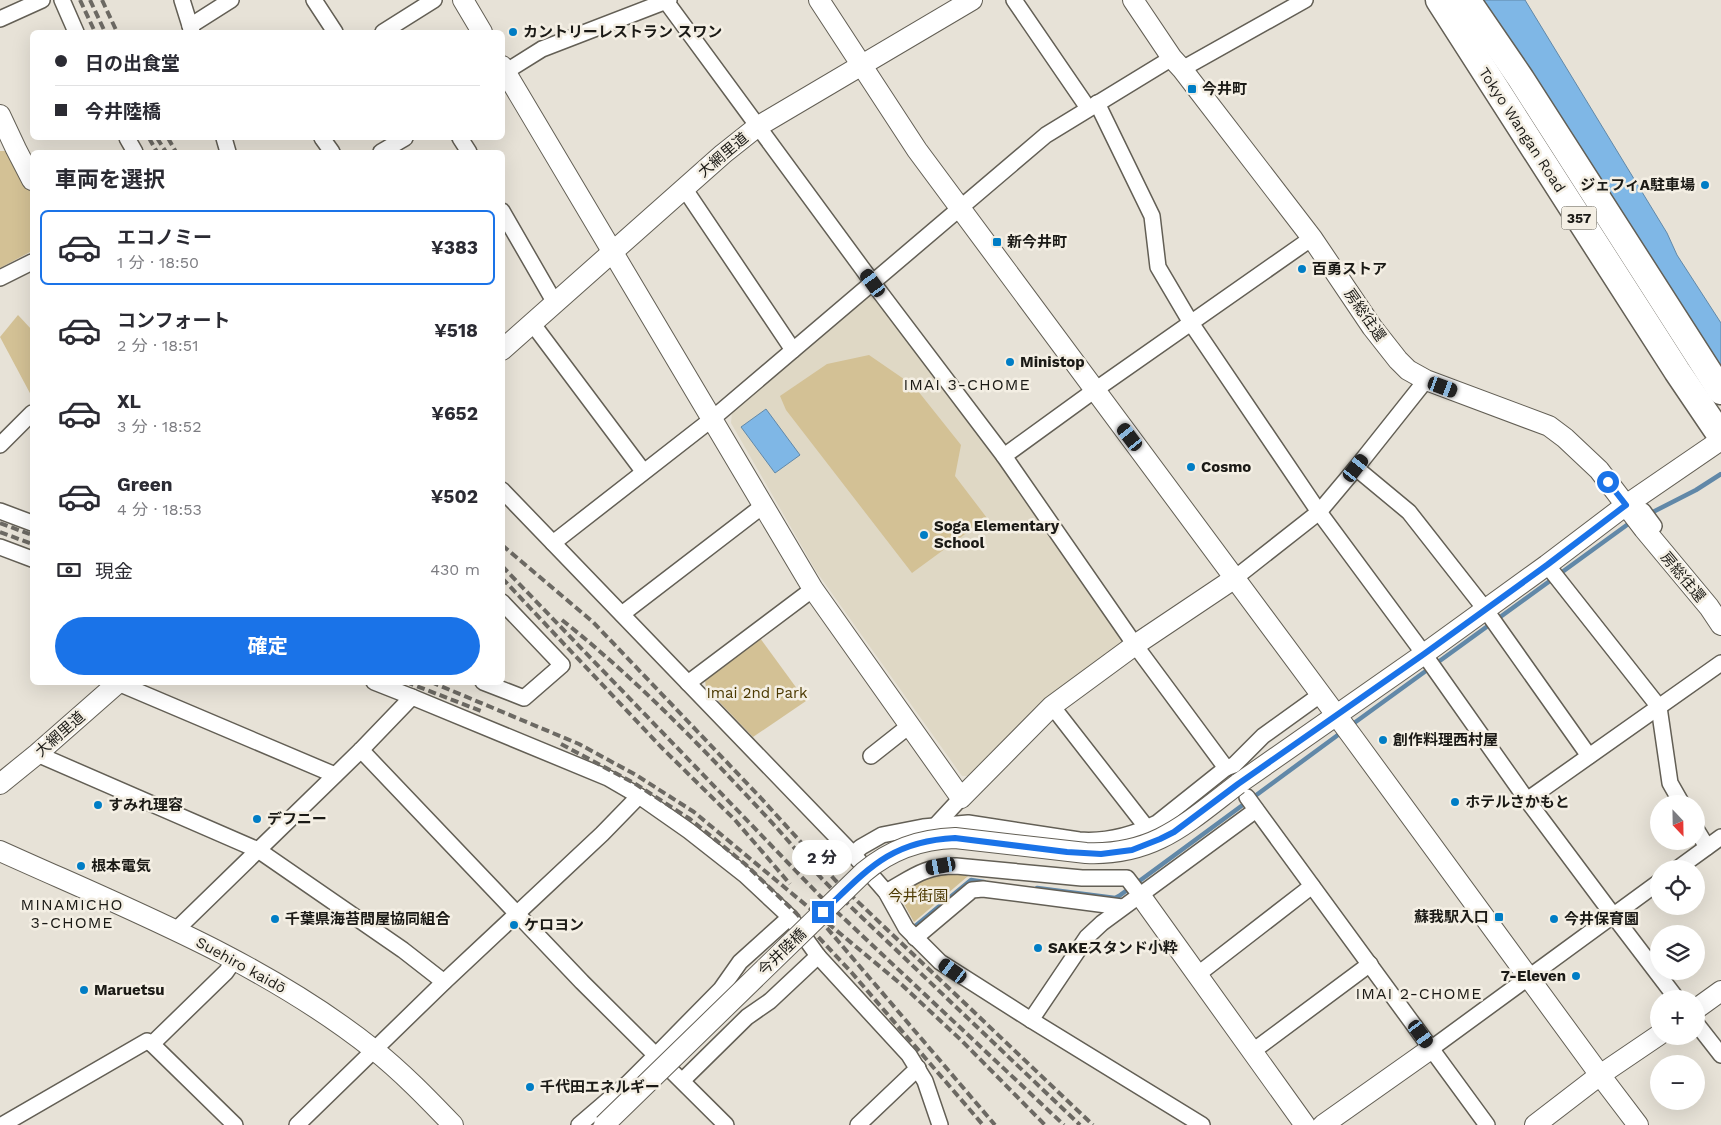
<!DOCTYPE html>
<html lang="ja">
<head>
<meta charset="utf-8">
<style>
	:root { --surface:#fff; --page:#f2f2f3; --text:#2b2b33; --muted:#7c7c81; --line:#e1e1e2; --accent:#1a73e8 }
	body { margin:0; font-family:"Work Sans","Noto Sans JP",sans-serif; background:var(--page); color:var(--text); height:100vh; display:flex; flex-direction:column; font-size:19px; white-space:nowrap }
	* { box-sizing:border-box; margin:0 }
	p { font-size:16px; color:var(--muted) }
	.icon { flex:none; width:28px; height:28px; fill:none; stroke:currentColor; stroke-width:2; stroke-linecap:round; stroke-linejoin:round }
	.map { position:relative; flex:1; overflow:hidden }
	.sheet { position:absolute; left:30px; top:150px; width:475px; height:535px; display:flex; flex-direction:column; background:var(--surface); border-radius:8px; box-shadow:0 5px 20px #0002 }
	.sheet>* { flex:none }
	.hud { position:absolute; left:30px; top:30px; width:475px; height:110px; border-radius:8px; box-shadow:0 5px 20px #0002; display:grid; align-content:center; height:110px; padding:0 25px; background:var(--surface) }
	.needle { width:32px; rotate:158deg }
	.tools { position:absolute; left:1650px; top:795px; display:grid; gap:10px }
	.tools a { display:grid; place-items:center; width:55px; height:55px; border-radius:50%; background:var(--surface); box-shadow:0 5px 20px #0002; font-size:25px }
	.end { position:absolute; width:22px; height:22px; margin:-11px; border:6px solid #1a73e8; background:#fff; box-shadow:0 0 0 2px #fff }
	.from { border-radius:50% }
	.bubble { position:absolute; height:35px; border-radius:18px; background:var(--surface); box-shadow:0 5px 20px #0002; font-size:16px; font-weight:700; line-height:35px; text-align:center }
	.car { position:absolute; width:15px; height:30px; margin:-15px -8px; border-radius:6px; box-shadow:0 0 4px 1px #0007; background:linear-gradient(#222 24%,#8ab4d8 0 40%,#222 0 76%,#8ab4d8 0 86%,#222 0) }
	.hud b { display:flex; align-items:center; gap:18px; height:48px; font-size:19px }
	.hud b+b { border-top:1px solid var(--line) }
	.hud i { width:12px; height:12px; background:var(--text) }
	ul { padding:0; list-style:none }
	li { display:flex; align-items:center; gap:15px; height:75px; margin:0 10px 8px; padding:0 15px; border:2px solid transparent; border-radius:8px }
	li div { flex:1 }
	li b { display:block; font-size:19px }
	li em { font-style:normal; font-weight:700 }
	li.active { border-color:var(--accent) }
	li>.icon { width:45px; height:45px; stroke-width:1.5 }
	h2 { padding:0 25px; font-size:22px; line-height:60px }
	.pay { display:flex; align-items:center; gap:12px; height:55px; padding:0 25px; font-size:19px }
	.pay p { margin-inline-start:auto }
	.primary-button { display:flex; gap:10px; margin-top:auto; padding:10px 25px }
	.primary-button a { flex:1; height:58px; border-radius:30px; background:var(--accent); color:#fff; font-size:20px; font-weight:700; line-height:58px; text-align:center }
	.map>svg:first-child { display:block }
	.built { fill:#dfd8c5 }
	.green { fill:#d3c195 }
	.water { fill:#7fb7e6; stroke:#6188a8 }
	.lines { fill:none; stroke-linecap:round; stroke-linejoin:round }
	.stream { stroke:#6188a8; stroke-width:4.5 }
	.street-casing { stroke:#635f55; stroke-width:18 }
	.secondary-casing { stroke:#635f55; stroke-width:22 }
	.highway-casing { stroke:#635f55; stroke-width:29 }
	.street { stroke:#fff; stroke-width:15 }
	.secondary { stroke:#fff; stroke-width:20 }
	.highway { stroke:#fff; stroke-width:26 }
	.rail { stroke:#6c6963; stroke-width:4; stroke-dasharray:8 4; stroke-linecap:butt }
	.secondary-bridge-casing { stroke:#635f55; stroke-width:22; stroke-linecap:butt }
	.secondary-bridge { stroke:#fff; stroke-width:20 }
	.route { stroke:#1a73e8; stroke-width:6 }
	.poi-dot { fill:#007dc5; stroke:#f4efe4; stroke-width:2 }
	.labels { text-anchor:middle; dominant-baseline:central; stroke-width:5; stroke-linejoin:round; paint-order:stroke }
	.shield { fill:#f4efe4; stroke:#5c5a54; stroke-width:1 }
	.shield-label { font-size:14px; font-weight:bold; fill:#1b1a16 }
	.poi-label { font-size:15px; font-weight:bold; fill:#1b1a16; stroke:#f4efe4; text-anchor:start }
	.street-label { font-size:15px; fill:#1b1a16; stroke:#f4efe4 }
	.park-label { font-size:15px; fill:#4c3901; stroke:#f4efe4 }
	.neighbourhood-label { font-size:16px; letter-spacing:1px; fill:#1b1a16; stroke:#f4efe4 }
</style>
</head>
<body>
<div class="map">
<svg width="1721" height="1125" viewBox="0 0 1721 1125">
	<rect width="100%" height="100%" fill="#e7e2d7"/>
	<path class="built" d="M876,294l249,342v7l-153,133h-10l-146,-205 -85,-148 1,-11 136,-116z"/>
	<g class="green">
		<path d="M0,151h12l20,39v61l-32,17z"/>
		<path d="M18,315l14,15v67l-32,-60z"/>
		<path d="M869,355l45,31 47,59 -6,31 32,42 -75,55 -126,-163 -6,-14 47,-32z"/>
		<path d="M760,638l46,63 -53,36 -47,-49 -1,-8z"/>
		<path d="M938,868l36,3 -60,51 -15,-27 3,-10z"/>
	</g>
	<g class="water">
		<path d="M1481,0h44l142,233 10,22 44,68v53z"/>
		<path d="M766,409l34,46 -25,18 -34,-46z"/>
	</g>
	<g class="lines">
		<g class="stream">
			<path d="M1649,514l47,-24 25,-16"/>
			<path d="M1350,726l281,-204"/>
			<path d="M1037,888l78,10 4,-2 223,-164"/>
			<path d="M913,928l58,-48 13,2"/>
		</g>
		<defs>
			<g id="street">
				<path d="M62,0l14,32"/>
				<path d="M182,0l10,32"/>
				<path d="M314,0l21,32"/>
				<path d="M665,0l208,283 131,173 131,189 91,123 -69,55c-24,12 -52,19 -78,17l-111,-17 -45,4 -41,8 -21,12 -8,7"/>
				<path d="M1014,0l74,108"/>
				<path d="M0,19l42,-19"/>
				<path d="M190,26l41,-26"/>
				<path d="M383,32l51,-32"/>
				<path d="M1182,69l123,-69"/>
				<path d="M502,74l40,-25 127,-49"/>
				<path d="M1097,103l55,113 6,51 33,56 128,189 105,142 103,146 86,115 64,84"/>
				<path d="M127,138l8,14"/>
				<path d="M224,138l4,14"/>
				<path d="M322,138l10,14"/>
				<path d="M460,138l9,14"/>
				<path d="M381,152l24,-14"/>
				<path d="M684,188l109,162"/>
				<path d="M502,211l53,92"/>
				<path d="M0,278l32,-16"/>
				<path d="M532,323l111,148"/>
				<path d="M0,445l32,-32"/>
				<path d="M1004,456l91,-66 217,-152"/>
				<path d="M1356,468l53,44 76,97 104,147"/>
				<path d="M502,490l351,364 33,38 20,36 34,34 91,58 171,105"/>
				<path d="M0,511l32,12"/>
				<path d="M1643,511l11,15"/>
				<path d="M553,543l159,-124 334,-284 126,-77"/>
				<path d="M0,547l32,12"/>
				<path d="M1547,565l112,142 11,76 12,21"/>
				<path d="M1235,578l84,-66 37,-44 70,-88"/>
				<path d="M622,614l142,-109"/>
				<path d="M374,682l38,15 196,81 31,18 50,35 56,44 45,42 28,39 91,99 16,26 15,44"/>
				<path d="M483,682l41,16 38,-33 -60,-63"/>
				<path d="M118,683l217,92"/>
				<path d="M688,683l125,-94"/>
				<path d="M1052,706l95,122"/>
				<path d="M361,750l221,232 144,143"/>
				<path d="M37,754l221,96 145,100 41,32"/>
				<path d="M871,756l38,-30"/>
				<path d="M1226,768l8,-3 29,-29 57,-41"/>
				<path d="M1247,797l240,328"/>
				<path d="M1527,800l194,-137"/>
				<path d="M935,826l26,-28"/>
				<path d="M1696,829l11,18"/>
				<path d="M1677,869l44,-32"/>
				<path d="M886,892c27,-15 38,-26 70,-26l126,12h45l13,17"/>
				<path d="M176,930l185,-180 51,-53"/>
				<path d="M915,938l57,-48 11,-1 139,18"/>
				<path d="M1197,975l115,-89"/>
				<path d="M1031,1020l56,-83 15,-14 154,-113"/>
				<path d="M1696,1023l25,32"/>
				<path d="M152,1044l74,-72 9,-13"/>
				<path d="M1432,1048l227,-166"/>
				<path d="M1253,1051l117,-87"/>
				<path d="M683,1080l64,-63 23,-16 48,-45"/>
				<path d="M2,1125l145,-84 5,3 83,81"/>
				<path d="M297,1125l147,-143 158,-148 37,-38"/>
				<path d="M579,1125l49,-42 28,-28 65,-66 19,-27 50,-45"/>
				<path d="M858,1125l60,-57"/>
			</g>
			<g id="secondary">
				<path d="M463,0l19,32"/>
				<path d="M819,0l98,150 437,589 246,336 38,50"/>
				<path d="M1133,0l39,58 10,11 130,169 60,89 26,33 10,10 18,10 123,46 16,12 34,32 45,59 65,78 12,18"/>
				<path d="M502,66l311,523 148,209 91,-92 83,-61 100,-67"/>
				<path d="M0,115l16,34 16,31"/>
				<path d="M502,350l221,-196 34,-27 215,-127"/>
				<path d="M0,784l37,-30 82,-72"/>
				<path d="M1238,784l186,-130 123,-89 79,-60 95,-65"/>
				<path d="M0,851c128,58 262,110 373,198 29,23 55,50 80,76"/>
				<path d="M1140,895l165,230"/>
				<path d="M1696,1009l25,-18"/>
				<path d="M1323,1125l109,-77"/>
				<path d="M1535,1125l65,-50 59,-40"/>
			</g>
			<g id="highway">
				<path d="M1439,0l238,371 44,65"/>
				<path d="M1467,0l54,79 200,312"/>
			</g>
		</defs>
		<use href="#street" class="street-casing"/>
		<use href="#secondary" class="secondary-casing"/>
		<use href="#highway" class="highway-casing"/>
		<use href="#street" class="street"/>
		<use href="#secondary" class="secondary"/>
		<use href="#highway" class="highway"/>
		<g class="rail">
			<path d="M80,0l15,32"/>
			<path d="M90,0l15,32"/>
			<path d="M102,0l15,32"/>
			<path d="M149,138l8,14"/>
			<path d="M157,138l9,14"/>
			<path d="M168,138l8,14"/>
			<path d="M0,523l32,12"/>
			<path d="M0,532l32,12"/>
			<path d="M502,545l91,77 167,175 76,84 257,244"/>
			<path d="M502,566l318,330 244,229"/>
			<path d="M502,578l159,169 74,73 55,64"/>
			<path d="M562,620c73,58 138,125 201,193 23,24 43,50 67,74l250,238"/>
			<path d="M406,682l75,29"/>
			<path d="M431,682l148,62 57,31 58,37 208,173 60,56 83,84"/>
			<path d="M561,744l73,39 56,36 55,45 51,49 56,60 131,152"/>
			<path d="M827,928l168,197"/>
		</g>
		<defs>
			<path id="secondary-bridge" d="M604,1125l260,-253c26,-22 57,-33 91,-34l131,15c68,3 101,-30 152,-69"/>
		</defs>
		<use href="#secondary-bridge" class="secondary-bridge-casing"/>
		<use href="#secondary-bridge" class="secondary-bridge"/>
	</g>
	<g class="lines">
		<path class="route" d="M823,912c44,-42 67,-71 132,-74l112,14 34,2 31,-4 28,-11 14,-7 64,-48 186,-130 123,-89 79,-60 -18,-23"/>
	</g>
	<g class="poi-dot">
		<circle cx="513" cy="32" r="5"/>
		<rect x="1187" y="84" width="10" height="10" rx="2.5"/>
		<circle cx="1705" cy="185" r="5"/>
		<rect x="992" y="237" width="10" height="10" rx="2.5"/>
		<circle cx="1302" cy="269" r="5"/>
		<circle cx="1010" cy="362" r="5"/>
		<circle cx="1191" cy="467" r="5"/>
		<circle cx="924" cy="535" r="5"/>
		<circle cx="1383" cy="740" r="5"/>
		<circle cx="1455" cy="802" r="5"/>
		<circle cx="98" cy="805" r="5"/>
		<circle cx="257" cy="819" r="5"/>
		<circle cx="81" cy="866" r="5"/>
		<rect x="1494" y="912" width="10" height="10" rx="2.5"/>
		<circle cx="275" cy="919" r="5"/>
		<circle cx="1554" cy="919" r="5"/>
		<circle cx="514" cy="925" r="5"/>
		<circle cx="1038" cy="948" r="5"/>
		<circle cx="1576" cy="976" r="5"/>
		<circle cx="84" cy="990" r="5"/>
		<circle cx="530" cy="1087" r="5"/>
	</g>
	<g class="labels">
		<rect class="shield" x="1561.5" y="206.5" width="35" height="23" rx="4"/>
		<g class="shield-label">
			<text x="1579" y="218">357</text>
		</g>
		<g class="poi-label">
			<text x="523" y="32">カントリーレストラン スワン</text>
			<text x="1202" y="89">今井町</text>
			<text x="1695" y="185" text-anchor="end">ジェフィA駐車場</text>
			<text x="1007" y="242">新今井町</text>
			<text x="1312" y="269">百勇ストア</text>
			<text x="1020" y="362">Ministop</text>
			<text x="1201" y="467">Cosmo</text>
			<text x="934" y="526">Soga Elementary<tspan x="934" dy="17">School</tspan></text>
			<text x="1393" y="740">創作料理西村屋</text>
			<text x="1465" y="802">ホテルさかもと</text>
			<text x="108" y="805">すみれ理容</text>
			<text x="267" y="819">デフニー</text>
			<text x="91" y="866">根本電気</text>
			<text x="1489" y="917" text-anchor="end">蘇我駅入口</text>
			<text x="285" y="919">千葉県海苔問屋協同組合</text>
			<text x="1564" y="919">今井保育園</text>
			<text x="524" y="925">ケロヨン</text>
			<text x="1048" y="948">SAKEスタンド小粋</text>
			<text x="1566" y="976" text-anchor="end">7-Eleven</text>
			<text x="94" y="990">Maruetsu</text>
			<text x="540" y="1087">千代田エネルギー</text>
		</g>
		<g class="street-label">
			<text transform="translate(1522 130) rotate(57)">Tokyo Wangan Road</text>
			<text transform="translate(723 155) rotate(-40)">大網里道</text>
			<text transform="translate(1365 315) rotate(55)">房総往還</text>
			<text transform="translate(1683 577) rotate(50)">房総往還</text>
			<text transform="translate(60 734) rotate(-41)">大網里道</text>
			<text transform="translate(782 952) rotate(-44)">今井陸橋</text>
			<text transform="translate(241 965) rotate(29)">Suehiro kaidō</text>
		</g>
		<g class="park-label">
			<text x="757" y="693">Imai 2nd Park</text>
			<text x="918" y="896">今井街園</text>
		</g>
		<g class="neighbourhood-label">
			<text x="967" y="384">IMAI 3-CHOME</text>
			<text x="72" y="904">MINAMICHO<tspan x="72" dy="18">3-CHOME</tspan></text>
			<text x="1419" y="993">IMAI 2-CHOME</text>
		</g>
	</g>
</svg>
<div class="tools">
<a><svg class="needle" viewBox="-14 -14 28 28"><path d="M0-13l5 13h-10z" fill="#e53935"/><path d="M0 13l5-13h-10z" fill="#7c7c81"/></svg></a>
<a><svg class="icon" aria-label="locate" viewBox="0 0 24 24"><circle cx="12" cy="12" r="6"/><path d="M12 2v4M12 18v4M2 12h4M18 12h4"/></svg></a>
<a><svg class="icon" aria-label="layers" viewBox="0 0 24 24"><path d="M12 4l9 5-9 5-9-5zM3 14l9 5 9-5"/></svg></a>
<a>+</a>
<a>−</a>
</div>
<i class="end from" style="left:1608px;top:482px"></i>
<i class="end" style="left:823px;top:912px"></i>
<div class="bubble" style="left:792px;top:840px;width:60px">2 分</div>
<i class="car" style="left:873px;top:283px;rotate:324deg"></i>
<i class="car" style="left:1443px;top:387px;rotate:110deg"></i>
<i class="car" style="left:1130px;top:437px;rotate:323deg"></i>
<i class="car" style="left:1356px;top:468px;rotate:38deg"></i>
<i class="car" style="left:941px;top:866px;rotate:260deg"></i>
<i class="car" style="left:953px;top:971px;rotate:306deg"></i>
<i class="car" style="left:1421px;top:1034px;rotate:144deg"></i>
<div class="hud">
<b><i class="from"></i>日の出食堂</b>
<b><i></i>今井陸橋</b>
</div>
<section class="sheet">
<h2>車両を選択</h2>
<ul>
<li class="active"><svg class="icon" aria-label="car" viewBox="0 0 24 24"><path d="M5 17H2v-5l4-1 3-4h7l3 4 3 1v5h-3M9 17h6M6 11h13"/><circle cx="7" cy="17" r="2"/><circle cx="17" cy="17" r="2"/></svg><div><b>エコノミー</b><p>1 分 · 18:50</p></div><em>¥383</em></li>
<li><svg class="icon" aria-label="car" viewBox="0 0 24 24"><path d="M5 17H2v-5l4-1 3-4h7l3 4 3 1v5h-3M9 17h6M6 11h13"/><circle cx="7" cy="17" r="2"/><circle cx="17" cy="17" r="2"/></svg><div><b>コンフォート</b><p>2 分 · 18:51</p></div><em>¥518</em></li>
<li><svg class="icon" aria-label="car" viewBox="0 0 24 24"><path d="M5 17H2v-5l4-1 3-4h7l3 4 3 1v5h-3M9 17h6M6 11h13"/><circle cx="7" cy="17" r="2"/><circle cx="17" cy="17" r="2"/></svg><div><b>XL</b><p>3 分 · 18:52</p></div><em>¥652</em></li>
<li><svg class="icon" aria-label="car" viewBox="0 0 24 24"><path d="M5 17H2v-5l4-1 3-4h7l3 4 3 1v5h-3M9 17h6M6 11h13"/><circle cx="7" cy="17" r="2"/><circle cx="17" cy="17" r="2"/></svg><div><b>Green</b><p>4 分 · 18:53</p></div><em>¥502</em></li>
</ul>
<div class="pay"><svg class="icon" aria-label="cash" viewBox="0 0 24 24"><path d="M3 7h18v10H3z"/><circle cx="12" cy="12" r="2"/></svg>現金<p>430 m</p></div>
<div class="primary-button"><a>確定</a></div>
</section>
</div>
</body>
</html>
